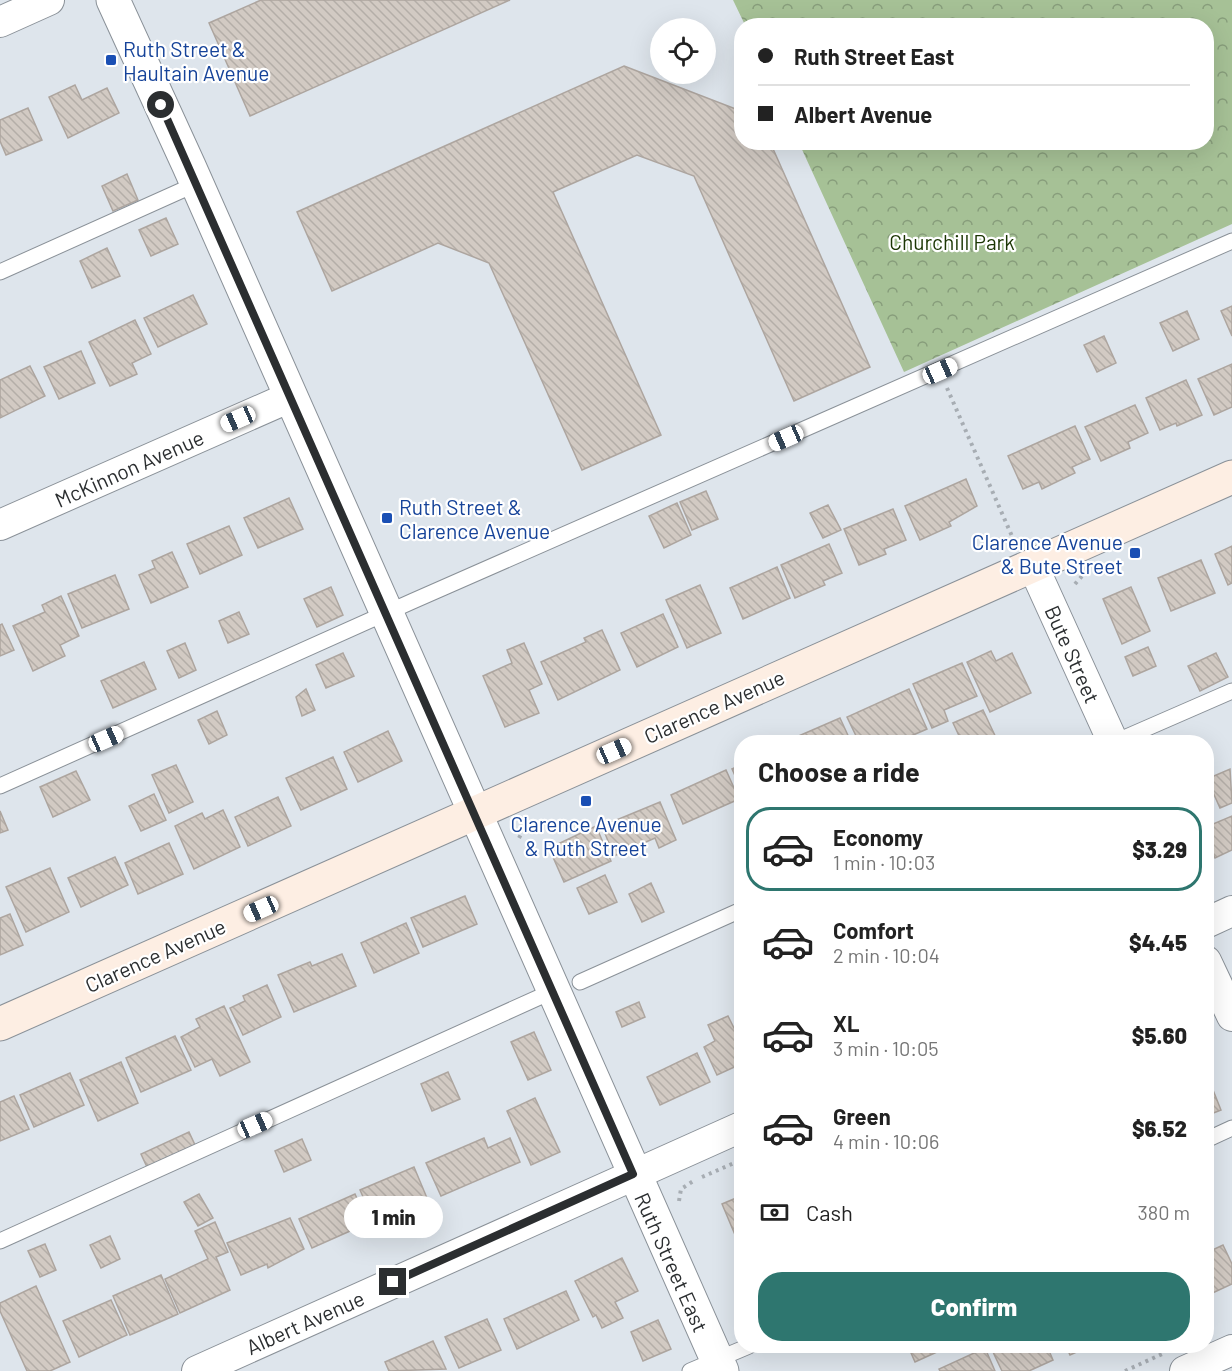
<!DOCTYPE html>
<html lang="en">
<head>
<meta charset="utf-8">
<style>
	:root { --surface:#fff; --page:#f2f2f2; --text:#222; --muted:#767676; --line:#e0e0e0; --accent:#2e766f }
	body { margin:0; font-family:Barlow,sans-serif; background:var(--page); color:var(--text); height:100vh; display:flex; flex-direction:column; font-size:22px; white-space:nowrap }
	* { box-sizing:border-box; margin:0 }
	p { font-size:20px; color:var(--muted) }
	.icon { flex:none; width:33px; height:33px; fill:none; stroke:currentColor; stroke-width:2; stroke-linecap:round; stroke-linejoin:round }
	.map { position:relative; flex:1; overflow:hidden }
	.panel { position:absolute; left:734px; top:735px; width:480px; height:618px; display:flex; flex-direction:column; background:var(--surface); border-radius:24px; box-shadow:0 6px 24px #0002 }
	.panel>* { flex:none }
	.top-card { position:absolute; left:734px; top:18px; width:480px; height:132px; border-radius:24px; box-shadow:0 6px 24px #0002; display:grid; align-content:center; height:132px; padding:0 24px; background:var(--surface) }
	.buttons { position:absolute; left:650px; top:18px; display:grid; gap:12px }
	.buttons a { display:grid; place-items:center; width:66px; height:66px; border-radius:50%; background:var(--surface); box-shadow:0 6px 24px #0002; font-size:30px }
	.end { position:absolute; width:27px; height:27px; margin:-14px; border:8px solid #2b2e30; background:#fff; box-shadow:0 0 0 3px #fff }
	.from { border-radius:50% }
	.bubble { position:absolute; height:42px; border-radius:21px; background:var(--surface); box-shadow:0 6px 24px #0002; font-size:20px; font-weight:800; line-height:42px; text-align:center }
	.car { position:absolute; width:18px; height:36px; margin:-18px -9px; border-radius:8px; box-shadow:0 0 4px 2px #0007; background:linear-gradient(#fff 24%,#345 0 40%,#fff 0 76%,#345 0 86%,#fff 0) }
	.top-card b { display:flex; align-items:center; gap:21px; height:57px; font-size:22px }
	.top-card b+b { border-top:2px solid var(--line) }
	.top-card i { width:15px; height:15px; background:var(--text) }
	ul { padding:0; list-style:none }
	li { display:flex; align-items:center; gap:18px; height:84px; margin:0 12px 9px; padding:0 12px; border:3px solid transparent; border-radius:24px }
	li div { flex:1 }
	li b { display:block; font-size:22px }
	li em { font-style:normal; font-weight:800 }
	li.selected { border-color:var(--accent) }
	li>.icon { width:54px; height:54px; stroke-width:1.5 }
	h2 { padding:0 24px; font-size:27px; line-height:72px }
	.pay { display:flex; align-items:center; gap:15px; height:66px; padding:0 24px; font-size:22px }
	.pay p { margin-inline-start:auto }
	.action { display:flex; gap:12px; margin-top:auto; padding:12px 24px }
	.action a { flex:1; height:69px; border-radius:24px; background:var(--accent); color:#fff; font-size:24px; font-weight:800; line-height:69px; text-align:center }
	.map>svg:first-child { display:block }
	.park { fill:url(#park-crowns) }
	.building { fill:url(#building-back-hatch); stroke:#ada59f; stroke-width:1.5 }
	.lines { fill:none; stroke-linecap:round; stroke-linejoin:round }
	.service-casing { stroke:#8a9198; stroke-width:17 }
	.minor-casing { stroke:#8a9198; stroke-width:32 }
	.tertiary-casing { stroke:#8a9198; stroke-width:35 }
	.secondary-casing { stroke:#8a9198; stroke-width:35 }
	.path { stroke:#a7adb3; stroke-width:4; stroke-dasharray:3 4.5; stroke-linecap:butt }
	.service { stroke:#fff; stroke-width:15 }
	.minor { stroke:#fff; stroke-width:30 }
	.tertiary { stroke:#fff; stroke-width:33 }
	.secondary { stroke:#fdeee3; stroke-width:33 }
	.route { stroke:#2b2e30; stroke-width:8 }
	.transit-dot { fill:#1a4fb4; stroke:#fff; stroke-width:2 }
	.labels { text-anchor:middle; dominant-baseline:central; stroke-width:4.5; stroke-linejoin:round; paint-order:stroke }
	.transit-label { font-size:21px; fill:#164399; stroke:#fff; text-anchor:start }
	.park-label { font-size:21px; fill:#1b3603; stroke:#fff }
	.street-label { font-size:21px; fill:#2b2e30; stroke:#fff }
</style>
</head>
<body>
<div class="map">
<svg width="1232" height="1371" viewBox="0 0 1232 1371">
	<defs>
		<pattern id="park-crowns" width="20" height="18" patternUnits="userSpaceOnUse" patternTransform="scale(1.5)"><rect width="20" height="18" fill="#a6c196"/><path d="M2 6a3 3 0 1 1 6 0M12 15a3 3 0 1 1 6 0" fill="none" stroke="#879d7b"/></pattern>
		<pattern id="building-back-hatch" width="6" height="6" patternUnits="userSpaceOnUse" patternTransform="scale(1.5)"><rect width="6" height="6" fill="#d2cac3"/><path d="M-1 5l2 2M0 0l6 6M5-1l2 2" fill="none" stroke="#b4aea8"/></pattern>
	</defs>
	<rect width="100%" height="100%" fill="#dee5ec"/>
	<path class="park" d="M733,0h499v224l-328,148 -105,-229 407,-1v-116l-461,-1z"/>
	<g class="building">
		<path d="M261,0h249l-260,116 -41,-93z"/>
		<path d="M624,66l117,45v31h29l100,225 -76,34 -100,-225 -57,-21 -84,37 108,243 -79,35 -93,-207 -51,-20 -106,48 -35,-79z"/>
		<path d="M75,85l7,15 25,-12 12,25 -51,25 -19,-41z"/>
		<path d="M28,108l14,32 -36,15 -6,-14v-21z"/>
		<path d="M127,174l11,26 -25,11 -11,-25z"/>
		<path d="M166,218l12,26 -27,12 -12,-26z"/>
		<path d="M107,248l13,28 -28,12 -12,-27z"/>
		<path d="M193,295l14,29 -49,23 -14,-29z"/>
		<path d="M1232,306v30l-11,-25z"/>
		<path d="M1187,311l12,28 -26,12 -13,-28z"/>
		<path d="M135,320l16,34 -19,9 5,11 -27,12 -21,-44z"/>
		<path d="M1104,336l12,27 -19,9 -13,-27z"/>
		<path d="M81,351l14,32 -36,16 -15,-32z"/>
		<path d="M1232,364v43l-18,8 -16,-36z"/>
		<path d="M30,366l15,30 -45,22v-38z"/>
		<path d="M1186,380l16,35 -25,11 -1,-3 -16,7 -14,-32z"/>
		<path d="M1135,405l13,28 -20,9 2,6 -29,13 -16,-34z"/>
		<path d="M1075,426l15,33 -18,8 3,6 -33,16 -3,-7 -16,7 -15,-33z"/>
		<path d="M966,479l11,27 -28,16 2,4 -31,14 -15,-34z"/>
		<path d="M706,491l12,28 -26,11 -12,-28z"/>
		<path d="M289,498l14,31 -45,19 -14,-30z"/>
		<path d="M677,503l14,32 -27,13 -15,-32z"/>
		<path d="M828,505l13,25 -18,8 -13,-25z"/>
		<path d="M893,509l13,31 -22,9 2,5 -27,11 -15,-36z"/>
		<path d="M229,526l13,29 -42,19 -13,-30z"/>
		<path d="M829,544l13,29 -19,8 2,4 -30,13 -14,-33z"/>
		<path d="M1232,546v37l-4,2 -13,-31z"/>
		<path d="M172,552l16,35 -37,16 -12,-28 16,-7 -3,-7z"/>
		<path d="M1201,560l14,33 -44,18 -13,-33z"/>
		<path d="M777,567l13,31 -47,21 -13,-31z"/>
		<path d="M115,575l14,34 -47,19 -14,-34z"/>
		<path d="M700,585l21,48 -34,15 -21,-48z"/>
		<path d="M331,587l12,28 -26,12 -13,-28z"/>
		<path d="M1131,587l19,44 -28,13 -19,-45z"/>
		<path d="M61,596l18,40 -19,9 5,11 -32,15 -20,-45 32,-14 -3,-7z"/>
		<path d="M239,612l10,22 -21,9 -9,-22z"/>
		<path d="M663,614l15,33 -41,20 -16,-34z"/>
		<path d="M2,624l12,26 -14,6v-31z"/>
		<path d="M602,630l18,40 -62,30 -17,-38 45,-20 -2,-4z"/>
		<path d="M185,643l11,27 -17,8 -12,-27z"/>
		<path d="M524,643l18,41 -13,6 10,23 -34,14 -22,-51 29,-13 -5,-13z"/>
		<path d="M1148,647l8,19 -23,10 -8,-19z"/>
		<path d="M991,651l5,10 16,-8 19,40 -41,19 -23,-50z"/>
		<path d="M343,653l11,23 -28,12 -10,-23z"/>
		<path d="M1216,653l12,24 -28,14 -12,-25z"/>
		<path d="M144,662l12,27 -43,19 -12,-27z"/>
		<path d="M962,663l15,33 -33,14 4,11 -16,7 -19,-44z"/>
		<path d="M306,689l9,21 -13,6 -6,-19z"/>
		<path d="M909,689l18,40 -30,13h-38l-12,-25z"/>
		<path d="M983,710l15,32h-36l-9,-19z"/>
		<path d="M217,711l10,24 -18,9 -11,-24z"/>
		<path d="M840,718l11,24h-56l-1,-4z"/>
		<path d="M388,731l14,30 -44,21 -14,-30z"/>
		<path d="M333,757l14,32 -46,21 -15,-32z"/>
		<path d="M176,765l17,37 -24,11 -17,-38z"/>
		<path d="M741,765v24l-9,-20z"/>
		<path d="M1230,769l2,34 -12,5 -13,-29z"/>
		<path d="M726,770l13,29 -56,25 -12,-29z"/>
		<path d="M76,771l14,29 -37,17 -13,-30z"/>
		<path d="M154,794l12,26 -25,11 -12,-25z"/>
		<path d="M278,797l13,29 -43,20 -13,-29z"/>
		<path d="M660,802l16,38 -17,8 -4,-10 -41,18 -12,-30z"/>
		<path d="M223,810l17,37 -46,22 -19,-43 27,-13 3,6z"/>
		<path d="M0,811l8,19 -8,3z"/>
		<path d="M1232,816v34l-17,8 -9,-20v-11z"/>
		<path d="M596,826l15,35 -47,21 -15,-34z"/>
		<path d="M169,843l14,31 -45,20 -13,-31z"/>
		<path d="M115,857l13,28 -47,22 -13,-29z"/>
		<path d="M50,868l19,44 -43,20 -20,-45z"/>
		<path d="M605,875l12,27 -28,12 -12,-26z"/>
		<path d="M651,883l13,29 -22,10 -13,-28z"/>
		<path d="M465,896l12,28 -54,23 -12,-29z"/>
		<path d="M10,914l13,31 -23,10v-37z"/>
		<path d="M406,923l13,30 -45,20 -13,-30z"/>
		<path d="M342,954l14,32 -62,26 -16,-37 32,-13 2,4z"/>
		<path d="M267,985l14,32 -38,18 -13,-27 15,-7 -2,-5z"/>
		<path d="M639,1002l6,15 -23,10 -6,-15z"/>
		<path d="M224,1006l26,56 -30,14 -8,-17 -17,8 -14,-30 19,-10 -4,-8z"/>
		<path d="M728,1016l7,14 6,-3v37l-24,11 -13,-28 11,-6 -7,-16z"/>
		<path d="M534,1032l17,38 -23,10 -17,-38z"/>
		<path d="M175,1036l16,34 -50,22 -15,-34z"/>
		<path d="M697,1053l13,29 -50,23 -13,-28z"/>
		<path d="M121,1062l17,41 -40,18 -18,-41z"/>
		<path d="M448,1072l12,27 -28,12 -11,-27z"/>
		<path d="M70,1073l14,32 -50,22 -14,-32z"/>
		<path d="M1211,1085l10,25 -15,6v-29z"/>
		<path d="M14,1096l15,33 -29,12v-39z"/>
		<path d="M535,1098l25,54 -29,13 -24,-54z"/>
		<path d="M189,1132l6,13 -48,22 -6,-13z"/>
		<path d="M484,1138l4,10 22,-10 10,24 -79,34 -15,-33z"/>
		<path d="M302,1139l9,21 -27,12 -9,-21z"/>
		<path d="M414,1167l13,31 -53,24 -14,-32z"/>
		<path d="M199,1194l14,24 -15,8 -14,-24z"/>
		<path d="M355,1194l13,29 -56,25 -13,-29z"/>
		<path d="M741,1196v53l-19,-45z"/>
		<path d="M290,1218l14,31 -36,19 -1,-4 -26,11 -14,-32z"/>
		<path d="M215,1222l13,30 -12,5 14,33 -50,23 -15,-34 43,-20 -13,-28z"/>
		<path d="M110,1236l10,23 -19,9 -11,-23z"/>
		<path d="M45,1244l11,26 -16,7 -12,-26z"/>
		<path d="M1223,1245l9,19v20l-26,12v-43z"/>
		<path d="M622,1258l16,33 -23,11 8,16 -21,10 -6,-13 -3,2 -18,-36z"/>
		<path d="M161,1275l17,39 -48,21 -17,-39z"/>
		<path d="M36,1286l34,76 -20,9h-23l-27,-60v-8z"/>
		<path d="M566,1291l13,29 -62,29 -13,-30z"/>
		<path d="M111,1300l16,35 -48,22 -16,-36z"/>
		<path d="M487,1319l14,31 -42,18 -14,-31z"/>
		<path d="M658,1320l13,29 -28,12 -12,-29z"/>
		<path d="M433,1341l13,28 -57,2 -4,-9z"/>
		<path d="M908,1346h29l2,5 -24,11z"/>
		<path d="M1003,1346h44l6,14 -24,11h-27l-10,-21z"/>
		<path d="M1066,1346h24l-20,9z"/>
		<path d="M985,1348l10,23h-55l-1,-2z"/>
	</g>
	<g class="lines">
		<defs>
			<g id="service">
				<path d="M0,272l196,-88"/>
				<path d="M1115,742l117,-51"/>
				<path d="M0,786l413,-185 819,-360"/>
				<path d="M580,982l161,-72"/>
				<path d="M1206,1140l26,-12"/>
				<path d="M0,1241l553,-250"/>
				<path d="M690,1371l59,-25"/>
			</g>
			<g id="minor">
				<path d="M0,22l49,-22"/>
				<path d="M0,525l290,-128"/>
				<path d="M1033,566l80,176"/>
				<path d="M1206,923l26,-12"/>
				<path d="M1206,961l26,55"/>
				<path d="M197,1371l544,-244"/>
				<path d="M1185,1371l47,-21"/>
			</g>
			<path id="tertiary" d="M113,0l76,166 533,1205"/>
			<path id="secondary" d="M0,1024l1232,-547"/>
		</defs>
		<use href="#service" class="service-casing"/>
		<use href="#minor" class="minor-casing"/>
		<use href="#tertiary" class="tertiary-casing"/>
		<use href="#secondary" class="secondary-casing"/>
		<g class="path">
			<path d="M947,388l68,155"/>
			<path d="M1075,584l7,-8"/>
			<path d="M519,838l8,-15"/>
			<path d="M702,1177l39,-17"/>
			<path d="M679,1201l2,-12 14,-9"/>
			<path d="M1125,1371l37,-17"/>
		</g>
		<use href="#service" class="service"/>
		<use href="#minor" class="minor"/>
		<use href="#tertiary" class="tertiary"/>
		<use href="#secondary" class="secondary"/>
	</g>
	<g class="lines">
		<path class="route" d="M161,105l472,1069 -240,108"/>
	</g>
	<g class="transit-dot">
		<rect x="105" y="54" width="12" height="12" rx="3"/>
		<rect x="381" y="512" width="12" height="12" rx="3"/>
		<rect x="1129" y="547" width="12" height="12" rx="3"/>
		<rect x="580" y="795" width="12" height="12" rx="3"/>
	</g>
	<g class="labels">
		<g class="transit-label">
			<text x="123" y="48">Ruth Street &amp;<tspan x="123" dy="24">Haultain Avenue</tspan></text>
			<text x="399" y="506">Ruth Street &amp;<tspan x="399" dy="24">Clarence Avenue</tspan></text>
			<text x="1123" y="541" text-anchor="end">Clarence Avenue<tspan x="1123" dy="24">&amp; Bute Street</tspan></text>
			<text x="586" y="823" text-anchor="middle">Clarence Avenue<tspan x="586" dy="24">&amp; Ruth Street</tspan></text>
		</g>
		<g class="park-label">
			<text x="952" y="241">Churchill Park</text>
		</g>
		<g class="street-label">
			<text transform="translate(129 468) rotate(-24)">McKinnon Avenue</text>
			<text transform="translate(1073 654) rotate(66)">Bute Street</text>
			<text transform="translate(714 706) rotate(-24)">Clarence Avenue</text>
			<text transform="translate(155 955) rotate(-24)">Clarence Avenue</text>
			<text transform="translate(672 1262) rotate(66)">Ruth Street East</text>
			<text transform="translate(305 1322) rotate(-24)">Albert Avenue</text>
		</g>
	</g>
</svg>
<div class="buttons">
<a><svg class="icon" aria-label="locate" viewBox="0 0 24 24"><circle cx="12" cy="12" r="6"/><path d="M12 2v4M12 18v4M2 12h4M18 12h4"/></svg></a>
</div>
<i class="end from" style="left:161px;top:105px"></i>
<i class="end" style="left:393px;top:1282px"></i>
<div class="bubble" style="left:344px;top:1196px;width:99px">1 min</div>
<i class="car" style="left:940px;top:371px;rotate:66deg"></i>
<i class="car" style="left:238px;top:419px;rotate:246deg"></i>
<i class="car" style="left:786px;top:438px;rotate:246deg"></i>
<i class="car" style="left:106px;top:739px;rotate:66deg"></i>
<i class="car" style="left:614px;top:751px;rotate:66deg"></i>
<i class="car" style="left:261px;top:909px;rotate:246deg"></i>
<i class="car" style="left:255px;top:1125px;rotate:66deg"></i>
<div class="top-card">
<b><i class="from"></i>Ruth Street East</b>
<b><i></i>Albert Avenue</b>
</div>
<section class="panel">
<h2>Choose a ride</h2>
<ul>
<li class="selected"><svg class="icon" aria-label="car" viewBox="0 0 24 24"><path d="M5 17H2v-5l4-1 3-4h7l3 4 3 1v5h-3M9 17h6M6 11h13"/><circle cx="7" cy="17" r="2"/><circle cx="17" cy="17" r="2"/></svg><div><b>Economy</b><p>1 min · 10:03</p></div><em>$3.29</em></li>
<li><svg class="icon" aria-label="car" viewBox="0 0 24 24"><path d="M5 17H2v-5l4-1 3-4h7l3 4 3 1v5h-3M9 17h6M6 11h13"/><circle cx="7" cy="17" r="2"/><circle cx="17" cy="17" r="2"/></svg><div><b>Comfort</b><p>2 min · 10:04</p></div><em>$4.45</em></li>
<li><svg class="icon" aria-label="car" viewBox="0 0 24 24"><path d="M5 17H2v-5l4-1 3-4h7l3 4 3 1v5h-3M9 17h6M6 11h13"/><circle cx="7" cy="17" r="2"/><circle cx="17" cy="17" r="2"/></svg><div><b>XL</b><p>3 min · 10:05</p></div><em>$5.60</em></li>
<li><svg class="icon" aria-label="car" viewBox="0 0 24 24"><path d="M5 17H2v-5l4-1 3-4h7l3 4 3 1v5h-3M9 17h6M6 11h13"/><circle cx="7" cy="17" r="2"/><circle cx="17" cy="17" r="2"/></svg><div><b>Green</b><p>4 min · 10:06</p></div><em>$6.52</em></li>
</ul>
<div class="pay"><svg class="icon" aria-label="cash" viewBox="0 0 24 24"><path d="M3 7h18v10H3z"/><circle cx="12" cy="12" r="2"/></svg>Cash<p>380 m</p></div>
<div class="action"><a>Confirm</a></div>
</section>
</div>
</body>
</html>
